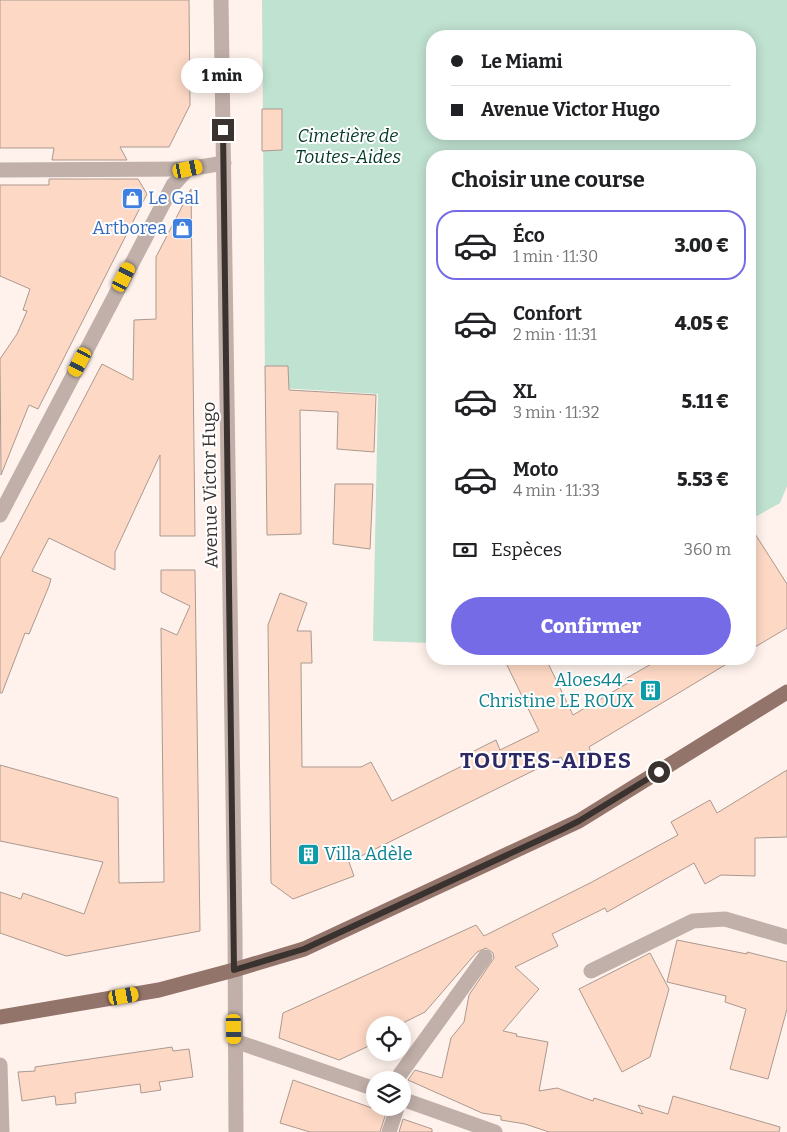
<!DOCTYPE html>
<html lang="fr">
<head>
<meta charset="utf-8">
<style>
	:root { --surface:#fff; --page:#f2f2f2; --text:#202124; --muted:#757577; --line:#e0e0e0; --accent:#766be6 }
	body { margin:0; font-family:Bitter,serif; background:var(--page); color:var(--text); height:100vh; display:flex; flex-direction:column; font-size:19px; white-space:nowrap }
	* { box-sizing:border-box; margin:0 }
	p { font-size:16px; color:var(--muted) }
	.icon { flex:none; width:28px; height:28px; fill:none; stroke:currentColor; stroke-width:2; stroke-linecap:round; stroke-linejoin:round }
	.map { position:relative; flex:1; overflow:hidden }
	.panel { position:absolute; left:426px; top:150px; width:330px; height:515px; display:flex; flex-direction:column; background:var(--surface); border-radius:20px; box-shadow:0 2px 12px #0003 }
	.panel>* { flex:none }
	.guide { position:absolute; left:426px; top:30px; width:330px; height:110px; border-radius:20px; box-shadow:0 2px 12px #0003; display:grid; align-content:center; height:110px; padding:0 25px; background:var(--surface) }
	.fabs { position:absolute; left:366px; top:1016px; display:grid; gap:10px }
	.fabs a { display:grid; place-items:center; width:45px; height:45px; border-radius:50%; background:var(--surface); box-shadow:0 2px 12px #0003; font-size:25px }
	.end { position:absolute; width:22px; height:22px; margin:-11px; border:6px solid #3a322f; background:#fff; box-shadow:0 0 0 2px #fff }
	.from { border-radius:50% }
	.bubble { position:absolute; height:35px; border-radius:18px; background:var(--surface); box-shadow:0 2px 12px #0003; font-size:16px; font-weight:800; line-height:35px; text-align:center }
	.car { position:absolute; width:15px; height:30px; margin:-15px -8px; border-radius:6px; box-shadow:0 0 4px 1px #0007; background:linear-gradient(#f5c518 24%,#345 0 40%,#f5c518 0 76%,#345 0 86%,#f5c518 0) }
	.guide b { display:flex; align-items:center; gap:18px; height:48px; font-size:19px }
	.guide b+b { border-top:1px solid var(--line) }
	.guide i { width:12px; height:12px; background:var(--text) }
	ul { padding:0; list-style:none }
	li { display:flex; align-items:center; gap:15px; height:70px; margin:0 10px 8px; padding:0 15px; border:2px solid transparent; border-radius:20px }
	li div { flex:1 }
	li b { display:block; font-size:19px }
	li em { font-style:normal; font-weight:800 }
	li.active { border-color:var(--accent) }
	li>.icon { width:45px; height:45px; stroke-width:1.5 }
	h2 { padding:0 25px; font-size:22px; line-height:60px }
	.pay { display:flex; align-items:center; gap:12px; height:55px; padding:0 25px; font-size:19px }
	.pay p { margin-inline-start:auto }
	.primary-button { display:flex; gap:10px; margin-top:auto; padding:10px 25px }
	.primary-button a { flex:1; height:58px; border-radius:30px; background:var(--accent); color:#fff; font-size:20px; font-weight:800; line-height:58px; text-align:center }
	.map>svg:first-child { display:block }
	.green { fill:#c0e2d1; fill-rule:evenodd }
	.building { fill:#fdd8c5; stroke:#ab998f }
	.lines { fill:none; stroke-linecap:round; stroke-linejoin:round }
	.minor { stroke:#c1afa9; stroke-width:15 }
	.major { stroke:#93746b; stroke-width:15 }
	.route { stroke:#3a322f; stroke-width:6 }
	.labels { text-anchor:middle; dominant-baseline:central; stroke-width:4; stroke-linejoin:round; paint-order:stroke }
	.park-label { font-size:18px; font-style:italic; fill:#023926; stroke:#fff }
	.shop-label { font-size:18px; fill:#366cbe; stroke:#fff; text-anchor:start }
	.street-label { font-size:18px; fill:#3a322f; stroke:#fff }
	.culture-label { font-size:18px; fill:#0d838f; stroke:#fff; text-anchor:end }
	.district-label { font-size:22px; font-weight:bold; letter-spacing:1px; fill:#2e2863; stroke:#fff }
</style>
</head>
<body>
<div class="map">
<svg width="787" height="1132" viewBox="0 0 787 1132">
	<rect width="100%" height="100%" fill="#fff2ec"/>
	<path class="green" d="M262,0h525v486l-7,17 -30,17v-364h-318v487l-59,-2 5,-247 -113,-7zM432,36h318v98h-318z"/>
	<g class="building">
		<path d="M0,0h189l1,105 -21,42h-49l7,13h-75l2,-12h-54z"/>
		<path d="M262,109h20v41l-20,1z"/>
		<path d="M49,179h89l9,15 -109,215 -9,-4 -28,70 -1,-116 17,-25 10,-23 -4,-1 7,-21 -30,-13v-91h49z"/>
		<path d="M191,189l4,347h-35v-81l-45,97v18l-66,-32 -17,33 19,8 -2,7 -20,48 -4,-1 -23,60h-2v-134l102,-195 31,16 1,-60 22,-1v-62z"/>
		<path d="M265,366h23l1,24 87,5 -2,57 -37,-3 1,-37 -38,-2 1,124 -34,1z"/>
		<path d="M335,484h38l-3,65 -37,-5z"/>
		<path d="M750,526l37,58v44l-37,22z"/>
		<path d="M161,570h34l5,361 -134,25 -66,-23v-41l21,7 2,-6 61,21 19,-52 -103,-21v-76l118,33 1,85 45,-1 -3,-254 16,7 13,-29 -29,-14z"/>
		<path d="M280,593l27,10 -10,28h14l1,32h-11l1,104h59l10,-5 21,39 74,-37 -4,-7 34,-17 4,10 39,-19 -35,-72h42l27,56 55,-32 -3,-4 35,-20h75l-146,88 4,10 -25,13 -7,-13 -212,105 5,14 -61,23 -22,-16 -3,-258z"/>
		<path d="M787,770v67l-32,1v38l-34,-1 -16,9 -11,-21 -87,49 -2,-4 -53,26 6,12 -43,21 24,22 -36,42 14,3 -1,2 32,6 -9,49 18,-3 36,13 1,-3 49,16 -5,-9 30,9 5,-18 107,31 -1,5h-230l-24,-8 -24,-4v-4l-19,-3 -74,-33 7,-10 27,8 9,-40 13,-16 5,-27 25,-37 -1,-5 -7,-5 -9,4 -52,60 -26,13h-24v18l-36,17 -60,-22 4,-25 193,-88 8,11 108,-54 86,-47 -7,-13 39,-22 7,13z"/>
		<path d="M677,940l70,14v-2l40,10v47l-19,70 -38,-10 16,-60 -21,-7 1,-6 -59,-14z"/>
		<path d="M650,953l19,36 -19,68 -28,15 -43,-83z"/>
		<path d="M172,1047l1,4 16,-2 4,28 -34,5 2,8 -20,3 -1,-9 -65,9 1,10 -20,2 -1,-9 -33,5 -4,-29 17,-1v-4z"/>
		<path d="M293,1080l93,33 -6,19h-70l-30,-9z"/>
		<path d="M403,1119l29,10v3h-33z"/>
	</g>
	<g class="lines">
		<g class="minor">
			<path d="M221,0l14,931 1,201"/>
			<path d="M0,170l188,-1"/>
			<path d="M0,515l173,-330 15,-16 36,-6"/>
			<path d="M591,971l102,-50 32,-2 62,18"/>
			<path d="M235,1041l140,48"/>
			<path d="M0,1065l2,67"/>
			<path d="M396,1080l89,-123"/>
			<path d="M402,1099l93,33"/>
			<path d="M389,1132l8,-24"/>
		</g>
		<path class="major" d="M0,1017l159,-27 75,-20 70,-21 275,-128 208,-129"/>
	</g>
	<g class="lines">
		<path class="route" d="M223,130l11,840 70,-21 257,-119 18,-9 80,-49"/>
	</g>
	<defs>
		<symbol id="shop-square" viewBox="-11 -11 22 22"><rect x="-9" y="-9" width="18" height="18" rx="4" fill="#3f7fe0" stroke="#fff"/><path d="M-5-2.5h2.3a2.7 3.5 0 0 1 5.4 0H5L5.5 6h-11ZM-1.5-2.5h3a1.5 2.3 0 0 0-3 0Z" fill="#fff"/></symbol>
		<symbol id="building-square" viewBox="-11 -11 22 22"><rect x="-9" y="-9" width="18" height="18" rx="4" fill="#0f9aa8" stroke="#fff"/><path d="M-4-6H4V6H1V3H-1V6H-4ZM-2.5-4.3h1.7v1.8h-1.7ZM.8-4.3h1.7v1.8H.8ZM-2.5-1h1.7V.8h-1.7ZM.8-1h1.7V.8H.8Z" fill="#fff"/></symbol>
	</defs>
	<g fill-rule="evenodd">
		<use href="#shop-square" x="120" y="186" width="25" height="25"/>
		<use href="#shop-square" x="170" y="216" width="25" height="25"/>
		<use href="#building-square" x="638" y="678" width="25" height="25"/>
		<use href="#building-square" x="296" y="842" width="25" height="25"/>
	</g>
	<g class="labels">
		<g class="park-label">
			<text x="348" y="136">Cimetière de<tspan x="348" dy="21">Toutes-Aides</tspan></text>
		</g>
		<g class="shop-label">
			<text x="148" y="198">Le Gal</text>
			<text x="167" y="228" text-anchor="end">Artborea</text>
		</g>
		<g class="street-label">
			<text transform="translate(210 485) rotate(-91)">Avenue Victor Hugo</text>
		</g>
		<g class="culture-label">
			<text x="634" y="680">Aloes44 -<tspan x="634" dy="21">Christine LE ROUX</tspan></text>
			<text x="324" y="854" text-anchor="start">Villa Adèle</text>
		</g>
		<g class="district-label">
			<text x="546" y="760">TOUTES-AIDES</text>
		</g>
	</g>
</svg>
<div class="fabs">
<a><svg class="icon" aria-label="locate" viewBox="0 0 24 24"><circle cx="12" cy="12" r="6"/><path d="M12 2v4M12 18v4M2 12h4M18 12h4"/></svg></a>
<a><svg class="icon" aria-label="layers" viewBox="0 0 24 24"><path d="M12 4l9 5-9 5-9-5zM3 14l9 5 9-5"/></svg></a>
</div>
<i class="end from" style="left:659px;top:772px"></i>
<i class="end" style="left:223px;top:130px"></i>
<div class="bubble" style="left:181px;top:58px;width:82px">1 min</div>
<i class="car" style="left:188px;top:169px;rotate:78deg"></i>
<i class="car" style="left:124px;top:277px;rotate:27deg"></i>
<i class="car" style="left:80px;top:362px;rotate:208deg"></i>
<i class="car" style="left:124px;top:996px;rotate:80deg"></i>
<i class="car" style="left:234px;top:1029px;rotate:179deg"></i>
<div class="guide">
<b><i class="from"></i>Le Miami</b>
<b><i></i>Avenue Victor Hugo</b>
</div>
<section class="panel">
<h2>Choisir une course</h2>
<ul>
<li class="active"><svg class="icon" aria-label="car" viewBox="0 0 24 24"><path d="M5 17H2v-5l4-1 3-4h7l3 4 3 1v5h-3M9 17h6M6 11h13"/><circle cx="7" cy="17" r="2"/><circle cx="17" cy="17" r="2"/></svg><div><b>Éco</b><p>1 min · 11:30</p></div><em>3.00 €</em></li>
<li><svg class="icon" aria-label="car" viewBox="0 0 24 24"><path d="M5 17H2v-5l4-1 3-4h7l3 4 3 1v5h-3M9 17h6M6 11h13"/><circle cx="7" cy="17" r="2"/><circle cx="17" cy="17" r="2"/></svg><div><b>Confort</b><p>2 min · 11:31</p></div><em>4.05 €</em></li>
<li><svg class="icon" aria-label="car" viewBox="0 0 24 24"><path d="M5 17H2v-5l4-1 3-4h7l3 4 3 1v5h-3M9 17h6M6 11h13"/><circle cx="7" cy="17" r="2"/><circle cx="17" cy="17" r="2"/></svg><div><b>XL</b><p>3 min · 11:32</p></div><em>5.11 €</em></li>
<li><svg class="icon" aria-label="car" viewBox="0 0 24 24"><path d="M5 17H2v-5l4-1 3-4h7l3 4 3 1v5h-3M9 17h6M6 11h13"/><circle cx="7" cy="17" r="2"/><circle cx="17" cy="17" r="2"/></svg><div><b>Moto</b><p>4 min · 11:33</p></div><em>5.53 €</em></li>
</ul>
<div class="pay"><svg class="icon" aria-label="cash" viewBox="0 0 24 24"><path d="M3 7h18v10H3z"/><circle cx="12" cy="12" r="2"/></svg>Espèces<p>360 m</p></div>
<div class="primary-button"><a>Confirmer</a></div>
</section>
</div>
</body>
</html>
